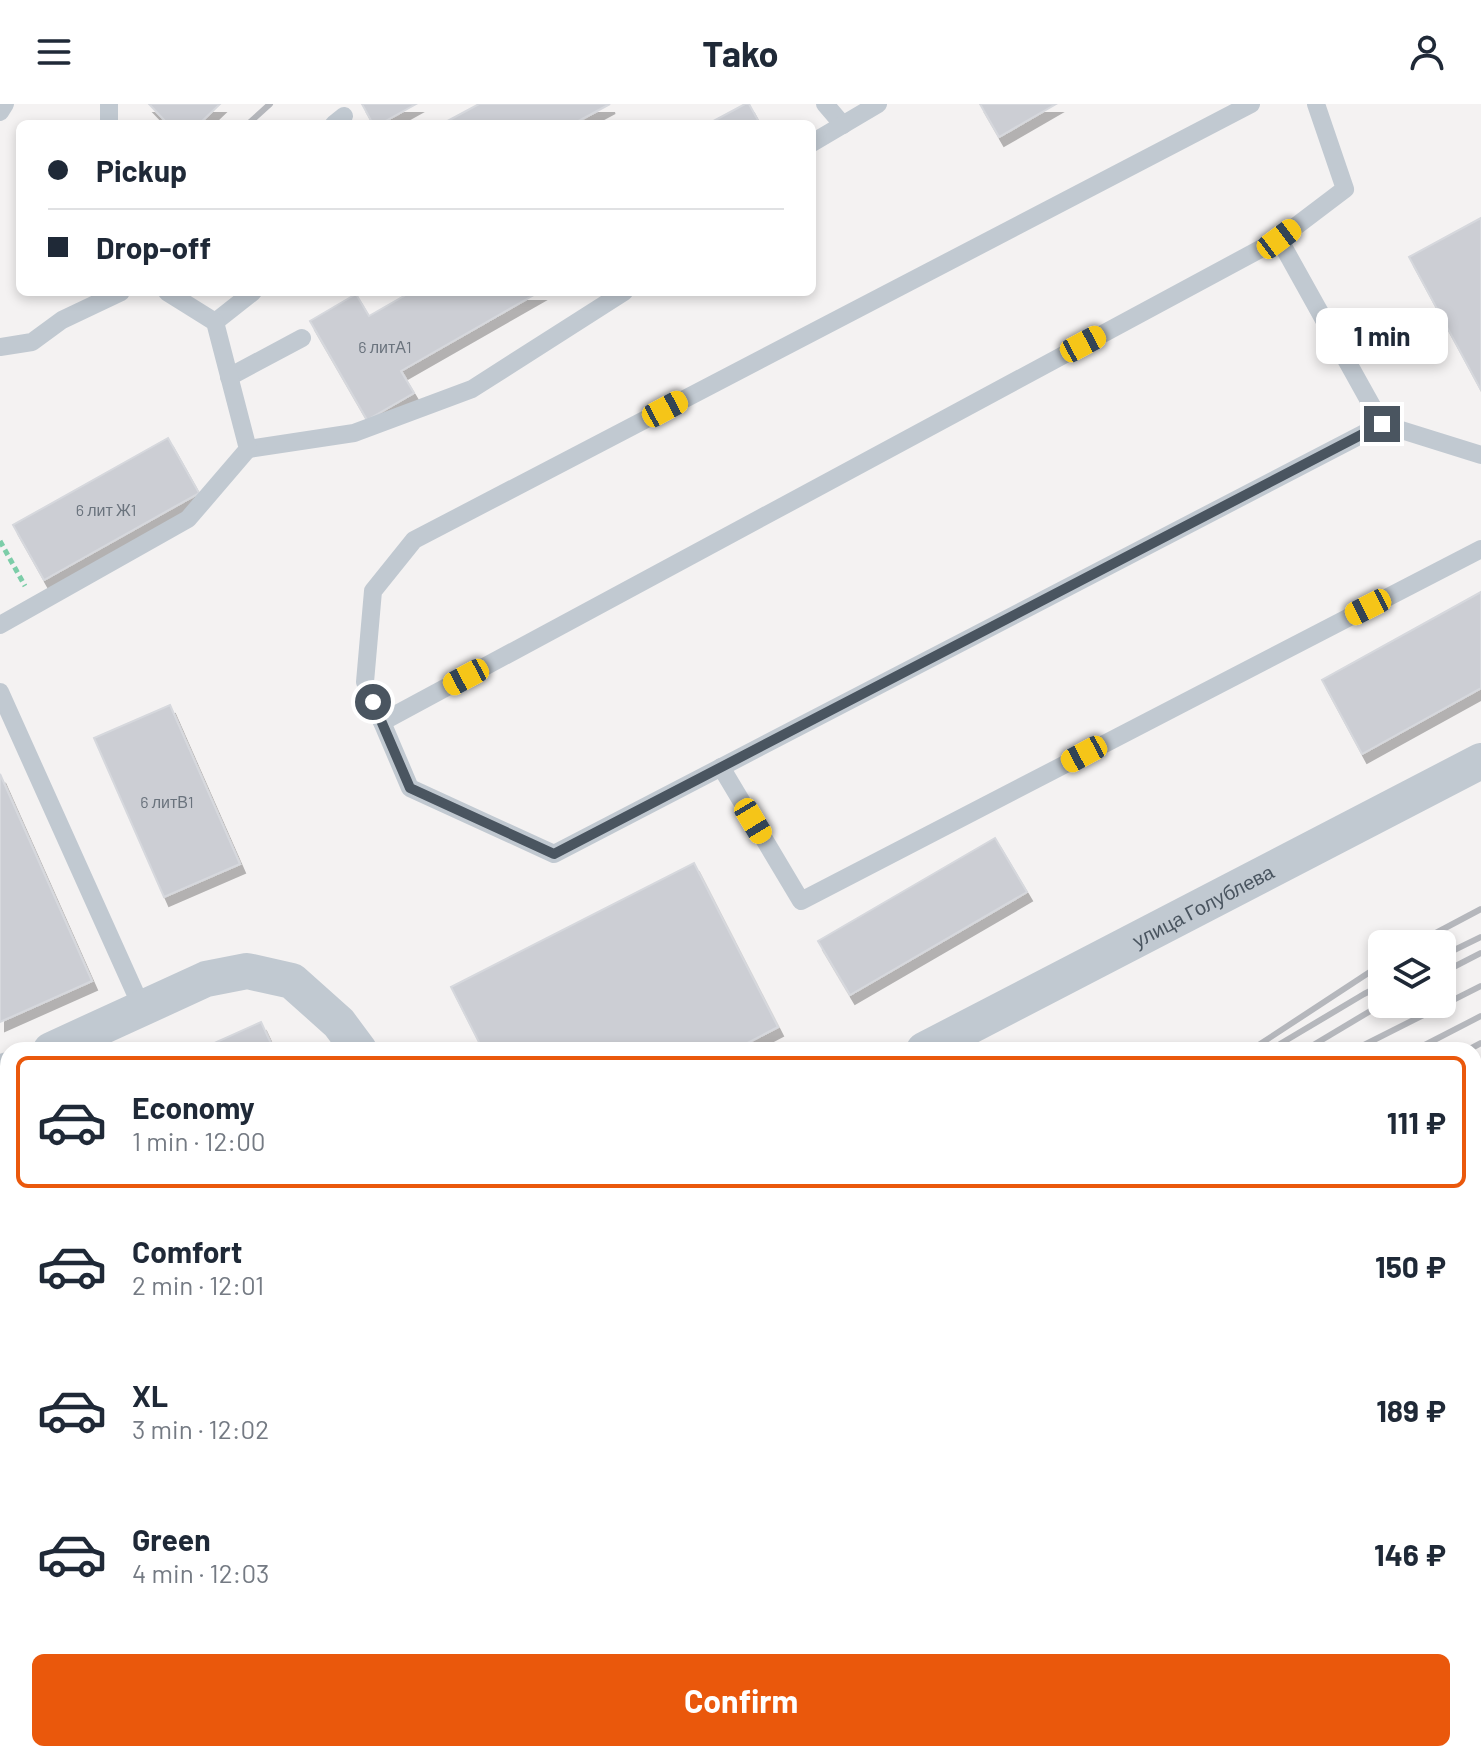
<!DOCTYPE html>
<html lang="en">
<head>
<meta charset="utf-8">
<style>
	:root { --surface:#fff; --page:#f2f2f3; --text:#1f2937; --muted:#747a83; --line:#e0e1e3; --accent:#ea580c }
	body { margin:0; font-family:Barlow,sans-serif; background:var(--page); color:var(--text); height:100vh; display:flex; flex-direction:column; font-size:30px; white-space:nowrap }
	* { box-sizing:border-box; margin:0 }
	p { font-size:26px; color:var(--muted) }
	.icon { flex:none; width:44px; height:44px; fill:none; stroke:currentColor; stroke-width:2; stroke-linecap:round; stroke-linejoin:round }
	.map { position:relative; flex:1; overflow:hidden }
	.sheet { position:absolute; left:0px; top:938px; width:1482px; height:720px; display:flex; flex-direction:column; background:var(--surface); border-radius:24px 24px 0 0; box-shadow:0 4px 12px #0003 }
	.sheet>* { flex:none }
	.guide { position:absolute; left:16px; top:16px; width:800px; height:176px; border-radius:12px; box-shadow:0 4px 12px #0003; display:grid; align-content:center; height:176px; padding:0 32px; background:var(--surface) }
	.fabs { position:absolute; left:1368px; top:826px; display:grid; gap:16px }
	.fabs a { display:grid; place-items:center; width:88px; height:88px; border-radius:12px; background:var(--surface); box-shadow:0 4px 12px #0003; font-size:40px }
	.end { position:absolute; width:36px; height:36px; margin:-18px; border:10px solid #4a5560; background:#fff; box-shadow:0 0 0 4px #fff }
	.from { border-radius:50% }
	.bubble { position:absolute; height:56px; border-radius:12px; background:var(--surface); box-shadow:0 4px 12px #0003; font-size:26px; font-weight:700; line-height:56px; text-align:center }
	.car { position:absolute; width:24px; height:48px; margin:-24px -12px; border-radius:10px; box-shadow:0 0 6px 2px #0007; background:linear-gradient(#f5c518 24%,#345 0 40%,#f5c518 0 76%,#345 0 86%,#f5c518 0) }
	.guide b { display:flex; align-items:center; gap:28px; height:76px; font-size:30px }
	.guide b+b { border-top:2px solid var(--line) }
	.guide i { width:20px; height:20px; background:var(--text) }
	ul { padding:14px 0 0; list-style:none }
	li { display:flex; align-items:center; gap:24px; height:132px; margin:0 16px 12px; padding:0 16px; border:4px solid transparent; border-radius:12px }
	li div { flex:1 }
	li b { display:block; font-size:30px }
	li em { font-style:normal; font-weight:700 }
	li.on { border-color:var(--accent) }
	li>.icon { width:72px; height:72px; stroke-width:1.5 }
	.action { display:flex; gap:16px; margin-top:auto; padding:16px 32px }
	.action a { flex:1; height:92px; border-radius:12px; background:var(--accent); color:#fff; font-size:32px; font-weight:700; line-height:92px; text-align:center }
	header { display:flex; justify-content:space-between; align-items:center; height:104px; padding:0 32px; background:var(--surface); font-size:36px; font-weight:700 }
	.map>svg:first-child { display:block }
	.commercial { fill:#fcf9ee }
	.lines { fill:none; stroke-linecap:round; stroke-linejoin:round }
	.stream { stroke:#92d5eb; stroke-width:9 }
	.building { fill:#ccced4; stroke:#d6d8dd; stroke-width:2; filter:url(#shadow) }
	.path { stroke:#7ccda8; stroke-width:5; stroke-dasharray:6 4; stroke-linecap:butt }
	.service { stroke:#c1c9d1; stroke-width:18 }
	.minor { stroke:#c1c9d1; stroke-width:36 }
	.rail { stroke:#b5b7bc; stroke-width:6 }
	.route { stroke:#4a5560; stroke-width:10 }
	.labels { text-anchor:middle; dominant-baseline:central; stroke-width:8; stroke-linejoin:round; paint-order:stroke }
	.number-label { font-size:16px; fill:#6a737d }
	.street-label { font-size:20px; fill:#4a5560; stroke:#fff }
</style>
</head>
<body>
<header><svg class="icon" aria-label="menu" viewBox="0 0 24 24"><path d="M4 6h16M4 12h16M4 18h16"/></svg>Tako<svg class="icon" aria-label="person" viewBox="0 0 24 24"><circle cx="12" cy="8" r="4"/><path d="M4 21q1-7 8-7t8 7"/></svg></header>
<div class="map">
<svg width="1481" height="1658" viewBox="0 0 1481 1658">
	<defs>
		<filter id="shadow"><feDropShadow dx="5" dy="9" stdDeviation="0" flood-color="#0004"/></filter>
	</defs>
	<rect width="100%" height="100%" fill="#f4f2f2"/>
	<path class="commercial" d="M1481,983v598l-7,4v-597z"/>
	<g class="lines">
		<g class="stream">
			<path d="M0,1473l8,2"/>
			<path d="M548,1650l15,8"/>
		</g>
	</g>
	<g class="building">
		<path d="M149,0h71l-21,20h-31z"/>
		<path d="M362,0h54l-36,20h-7z"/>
		<path d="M479,0h131l-37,20h-131z"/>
		<path d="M745,0h4l11,20h-52z"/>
		<path d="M980,0h76l-57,33z"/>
		<path d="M1481,114v172l-72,-133z"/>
		<path d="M411,188h128l-138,79 13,22 -47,27 -57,-99 46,-27 13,22z"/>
		<path d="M168,334l31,55 -155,87 -31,-55z"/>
		<path d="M1481,488v96l-119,66 -40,-74z"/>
		<path d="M170,601l70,159 -76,33 -70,-159z"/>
		<path d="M0,670l92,207 -92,41z"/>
		<path d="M995,734l32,54 -177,103 -32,-54z"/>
		<path d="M694,759l84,164 -44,23h-251l-32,-63z"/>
		<path d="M261,918l13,28h-75z"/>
		<path d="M8,1034v61l-3,1 -5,-11v-47z"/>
		<path d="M0,1180l8,8v123l-8,-5z"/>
		<path d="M1481,1370v67l-7,4v-67z"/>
		<path d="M1481,1463v120l-7,3v-119z"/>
		<path d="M130,1650h106l-3,8h-80z"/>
		<path d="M1161,1650h185l-16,8h-185z"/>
	</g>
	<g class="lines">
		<g class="path">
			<path d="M0,437l25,45"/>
			<path d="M1474,1597l7,-3"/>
			<path d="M1357,1658l16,-8"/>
		</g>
		<g class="service">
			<path d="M825,0l18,21"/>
			<path d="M1251,0l-837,436 -41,51 -8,91 45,106 144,66 828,-430"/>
			<path d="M0,8l5,-8"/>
			<path d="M109,20v-20"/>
			<path d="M334,20l10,-8"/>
			<path d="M812,39l66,-39"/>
			<path d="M1279,135l66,-50 -29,-85"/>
			<path d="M215,218l38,-30"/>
			<path d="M0,243l32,-5 30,-22 59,-28"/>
			<path d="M229,273l73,-39"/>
			<path d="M248,345l106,-16 118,-44 152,-97"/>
			<path d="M0,521l188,-106 60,-70 -33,-127 -48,-30"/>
			<path d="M0,588l142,316"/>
			<path d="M382,618l897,-483 103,185 99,31"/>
			<path d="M721,663l80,134 680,-352"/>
			<path d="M1474,1021l3,-14 4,-2"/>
			<path d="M1474,1339l7,-3"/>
			<path d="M0,1645l8,2"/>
			<path d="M21,1650l31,8"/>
			<path d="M1438,1650l3,8"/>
			<path d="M282,1658l1,-4"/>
		</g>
		<g class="minor">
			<path d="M51,946l155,-71 41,-8 45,10 47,42 20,27"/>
			<path id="s1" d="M924,946l557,-289"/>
			<path d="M0,969l8,-3"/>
		</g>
		<g class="rail">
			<path d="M248,20l22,-20"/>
			<path d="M1415,840l66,-35"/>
			<path d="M1442,852l39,-19"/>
			<path d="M1442,869l39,-20"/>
			<path d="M1280,940l84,-50 18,-9"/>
			<path d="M1251,946l131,-86"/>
			<path d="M1305,946l77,-46"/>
			<path d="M1354,946l127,-64"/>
			<path d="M1415,946l66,-34"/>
			<path d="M1468,946l13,-7"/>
			<path d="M0,1364l8,1"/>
			<path d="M0,1378l8,2"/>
			<path d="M0,1403l8,2"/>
			<path d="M0,1511l8,1"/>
			<path d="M411,1650l16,8"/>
		</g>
	</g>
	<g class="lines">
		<path class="route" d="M373,598l37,86 144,66 828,-430"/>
	</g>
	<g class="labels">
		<g class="number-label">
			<text x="385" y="242">6 литА1</text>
			<text x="106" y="405">6 лит Ж1</text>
			<text x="167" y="697">6 литВ1</text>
		</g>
		<g class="street-label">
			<text stroke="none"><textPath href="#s1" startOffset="314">улица Голублева</textPath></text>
		</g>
	</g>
</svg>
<div class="fabs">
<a><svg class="icon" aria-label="layers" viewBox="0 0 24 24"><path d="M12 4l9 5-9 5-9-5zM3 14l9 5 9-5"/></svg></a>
</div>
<i class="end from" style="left:373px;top:598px"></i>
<i class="end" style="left:1382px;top:320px"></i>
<div class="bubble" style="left:1316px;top:204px;width:132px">1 min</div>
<i class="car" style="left:1279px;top:135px;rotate:53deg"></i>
<i class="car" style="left:1083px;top:240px;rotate:62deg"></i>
<i class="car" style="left:665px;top:305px;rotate:62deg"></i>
<i class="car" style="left:1368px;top:503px;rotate:243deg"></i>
<i class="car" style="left:466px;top:573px;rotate:242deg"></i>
<i class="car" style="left:1084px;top:650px;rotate:242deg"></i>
<i class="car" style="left:753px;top:717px;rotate:149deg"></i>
<div class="guide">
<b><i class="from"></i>Pickup</b>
<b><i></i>Drop-off</b>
</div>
<section class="sheet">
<ul>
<li class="on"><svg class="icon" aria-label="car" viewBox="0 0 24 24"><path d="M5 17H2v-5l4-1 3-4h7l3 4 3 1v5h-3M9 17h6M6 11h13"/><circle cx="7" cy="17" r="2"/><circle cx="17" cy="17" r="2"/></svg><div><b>Economy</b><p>1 min · 12:00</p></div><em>111 ₽</em></li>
<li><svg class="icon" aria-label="car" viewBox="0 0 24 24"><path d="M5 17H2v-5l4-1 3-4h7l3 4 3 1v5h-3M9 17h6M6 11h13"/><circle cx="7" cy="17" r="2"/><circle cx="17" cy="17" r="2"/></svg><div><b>Comfort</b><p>2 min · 12:01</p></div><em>150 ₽</em></li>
<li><svg class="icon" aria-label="car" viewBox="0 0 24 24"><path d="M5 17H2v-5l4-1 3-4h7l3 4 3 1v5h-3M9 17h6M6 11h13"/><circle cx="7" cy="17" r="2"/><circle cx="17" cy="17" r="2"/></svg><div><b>XL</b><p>3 min · 12:02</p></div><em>189 ₽</em></li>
<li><svg class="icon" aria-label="car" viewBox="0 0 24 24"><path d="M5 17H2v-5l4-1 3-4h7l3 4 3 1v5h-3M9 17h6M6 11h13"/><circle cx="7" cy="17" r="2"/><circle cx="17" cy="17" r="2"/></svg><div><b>Green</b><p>4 min · 12:03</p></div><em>146 ₽</em></li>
</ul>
<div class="action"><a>Confirm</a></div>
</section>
</div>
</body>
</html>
